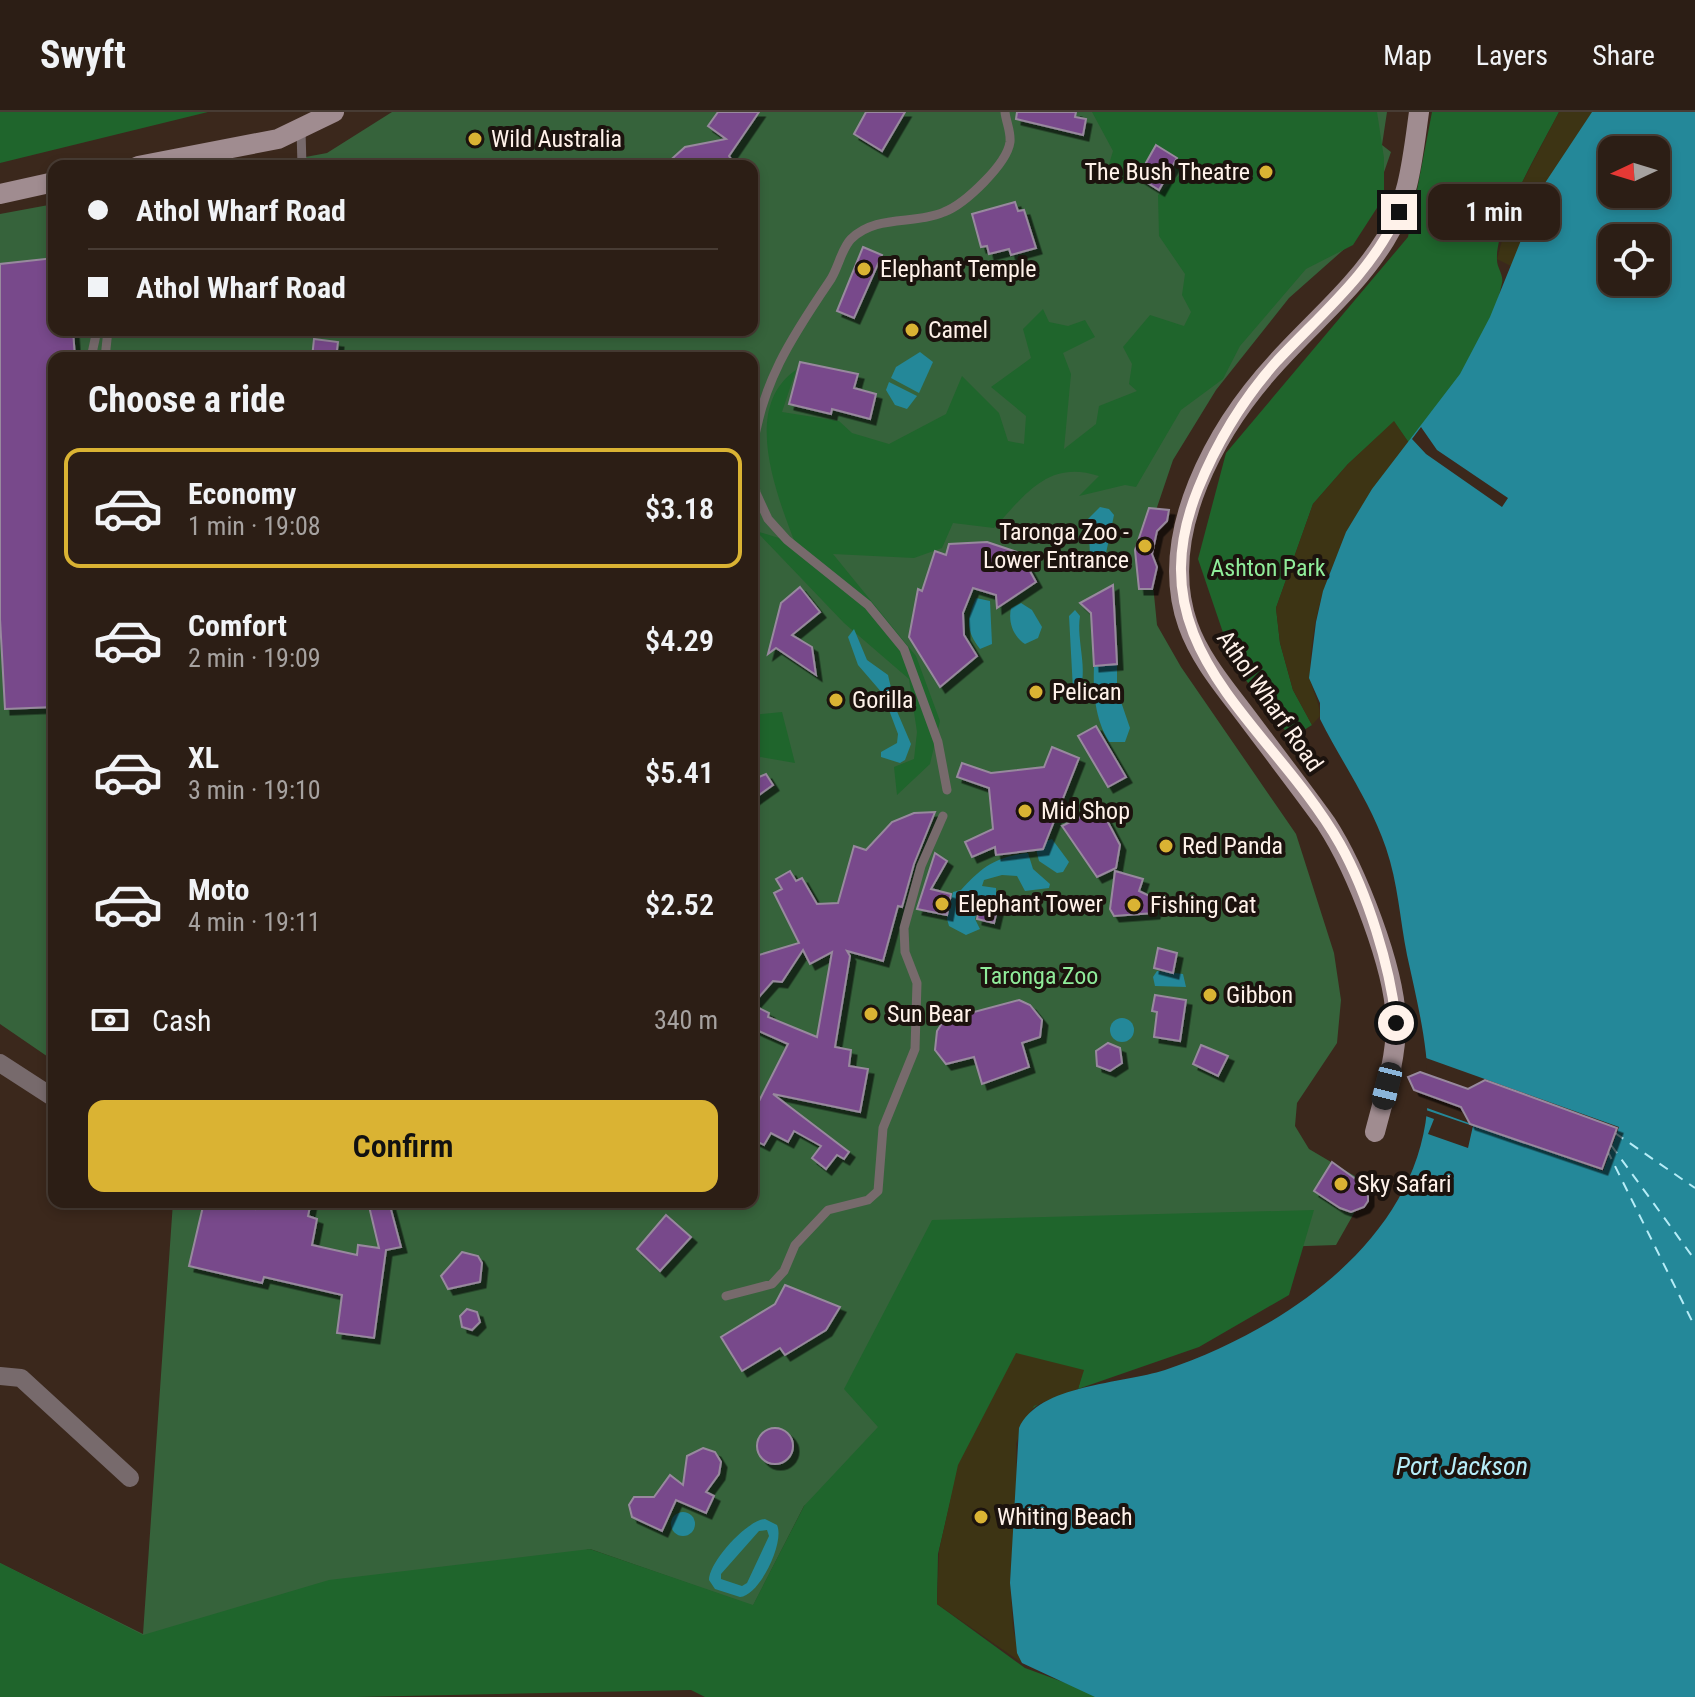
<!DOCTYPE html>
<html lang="en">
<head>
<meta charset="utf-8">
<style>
	:root { --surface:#2c1e15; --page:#34271e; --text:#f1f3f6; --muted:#a6a2a0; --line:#483c34; --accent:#dab333 }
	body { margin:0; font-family:"Roboto Condensed",sans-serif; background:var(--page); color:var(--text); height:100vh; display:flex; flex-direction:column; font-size:30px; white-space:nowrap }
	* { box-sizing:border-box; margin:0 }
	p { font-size:26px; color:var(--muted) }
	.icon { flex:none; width:44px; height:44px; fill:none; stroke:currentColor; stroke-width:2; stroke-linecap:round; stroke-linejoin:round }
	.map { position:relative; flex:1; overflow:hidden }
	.details { position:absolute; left:48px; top:240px; width:710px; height:856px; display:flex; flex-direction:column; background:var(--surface); border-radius:16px; box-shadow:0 4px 12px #0003,0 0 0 2px var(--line) }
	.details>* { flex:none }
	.banner { position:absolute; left:48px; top:48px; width:710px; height:176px; border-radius:16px; box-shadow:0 4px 12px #0003,0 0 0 2px var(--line); display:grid; align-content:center; height:176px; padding:0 40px; background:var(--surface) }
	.needle { width:52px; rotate:266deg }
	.tools { position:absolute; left:1598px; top:24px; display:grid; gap:16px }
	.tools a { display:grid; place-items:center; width:72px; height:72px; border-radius:16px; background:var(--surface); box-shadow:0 4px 12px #0003,0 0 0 2px var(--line); font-size:40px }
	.end { position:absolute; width:36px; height:36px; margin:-18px; border:10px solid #fff2ea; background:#111; box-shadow:0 0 0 4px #111 }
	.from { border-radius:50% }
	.bubble { position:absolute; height:56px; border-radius:16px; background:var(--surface); box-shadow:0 4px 12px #0003,0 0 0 2px var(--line); font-size:26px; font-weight:600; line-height:56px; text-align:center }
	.car { position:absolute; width:24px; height:48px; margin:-24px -12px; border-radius:10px; box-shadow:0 0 6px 2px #0007; background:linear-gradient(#222 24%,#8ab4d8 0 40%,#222 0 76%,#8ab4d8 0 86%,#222 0) }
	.banner b { display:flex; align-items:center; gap:28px; height:76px; font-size:30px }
	.banner b+b { border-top:2px solid var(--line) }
	.banner i { width:20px; height:20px; background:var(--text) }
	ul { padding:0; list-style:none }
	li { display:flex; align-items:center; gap:24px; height:120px; margin:0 16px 12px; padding:0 24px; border:4px solid transparent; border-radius:16px }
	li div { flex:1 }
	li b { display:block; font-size:30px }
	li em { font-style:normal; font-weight:600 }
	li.selected { border-color:var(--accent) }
	li>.icon { width:72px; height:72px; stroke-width:1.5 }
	h2 { padding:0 40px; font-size:36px; line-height:96px }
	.pay { display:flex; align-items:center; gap:20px; height:88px; padding:0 40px; font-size:30px }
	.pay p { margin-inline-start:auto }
	.cta { display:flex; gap:16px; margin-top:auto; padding:16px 40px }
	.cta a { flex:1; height:92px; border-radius:16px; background:var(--accent); color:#111; font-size:32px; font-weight:600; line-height:92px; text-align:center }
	header { display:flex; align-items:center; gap:48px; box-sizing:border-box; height:112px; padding:0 40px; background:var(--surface); border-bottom:2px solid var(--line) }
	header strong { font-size:38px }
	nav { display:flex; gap:44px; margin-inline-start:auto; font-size:28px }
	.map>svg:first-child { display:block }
	.green { fill:#36633b }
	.forest { fill:#1f652c }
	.sand { fill:#3d3414 }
	.water { fill:#248899; fill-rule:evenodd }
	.pier { fill:#3b281c }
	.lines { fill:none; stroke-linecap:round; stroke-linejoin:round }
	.ferry { stroke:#b6edf8; stroke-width:2; stroke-dasharray:10 8; stroke-linecap:butt }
	.building { fill:#78498b; stroke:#98899e; stroke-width:2; filter:url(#shadow) }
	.service { stroke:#776a6c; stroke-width:9 }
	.minor { stroke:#776a6c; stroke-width:18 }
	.secondary { stroke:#a08c90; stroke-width:20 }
	.route { stroke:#fff2ea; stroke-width:10 }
	.poi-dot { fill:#dab333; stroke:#1c130e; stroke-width:3 }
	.labels { text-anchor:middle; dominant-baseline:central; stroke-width:8; stroke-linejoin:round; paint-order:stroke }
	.poi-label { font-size:24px; fill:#fff2ea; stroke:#1c130e; text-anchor:start }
	.park-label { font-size:24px; fill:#90ec9a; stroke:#1c130e }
	.street-label { font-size:24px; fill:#fff2ea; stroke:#1c130e }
	.water-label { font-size:26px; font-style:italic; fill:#b6edf8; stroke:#1c130e }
</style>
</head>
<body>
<header>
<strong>Swyft</strong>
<nav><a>Map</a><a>Layers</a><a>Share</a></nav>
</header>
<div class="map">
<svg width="1695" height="1585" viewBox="0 0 1695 1585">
	<defs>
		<filter id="shadow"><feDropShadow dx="5.5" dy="5.5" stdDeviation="0" flood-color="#0009"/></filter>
	</defs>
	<rect width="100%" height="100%" fill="#3b281c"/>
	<path class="green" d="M392,0h995l-5,33 9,7 -25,72 -16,20 -61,54 -73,92 -43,70 -25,74 9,91 24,42 115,167 38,119 7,47 -4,43 -40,60 -2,23 14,23 61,36 -34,60 -58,2 -232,40 -183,182 -59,37 -51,100 -163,-57 -590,148v-134l143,71 30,-432h579v-844h-698v703l-54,-37v-810l54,-10v126h698v-164h-495l70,-13z"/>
	<g class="forest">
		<path d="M0,0h208l-208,51z"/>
		<path d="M1092,0h285l7,46v39l-31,48 -47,24 -66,77 -17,33 -42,31 -45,77 -11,-2 -46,11 20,-20c-51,-17 -74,19 -105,52l-41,-5 -11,25 -28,10 -81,-4 83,102 24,65 -10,43 -33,31 -3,-28 20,-8 3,-27 -8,-53 -65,-56 -88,-92 39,12c-18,-48 -54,-136 1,-173l-14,42 57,9 13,12 37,11 57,-30 16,-38 37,37 9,28 16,3 2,-28 -35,-29 40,-29 -8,-29 20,-20 6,13 19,4 17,-6 10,17 -32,16 8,21 -7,75 32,-25 3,-18 38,-15 -8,-7 3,-20 -9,-17 27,-32 34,11 7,-14 -9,-17 3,-21 -26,-38 -1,-41 24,-22 -16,-12 -38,23 -24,-3 9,-30z"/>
		<path d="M1432,0h127c-17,33 -64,112 -62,148 0,8 7,15 5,23 -12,60 -56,114 -93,160l-15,-21 -46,42 -35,40 -37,104 4,35 13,47 19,35 -21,13 -57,-73 -36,-106 28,-106 182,-216z"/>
		<path d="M782,600l13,51 -34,-6 -9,3v-45z"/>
		<path d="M1314,1098l-25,85 -90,52 -121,42 5,-19 -124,95 -21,89 -1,50 88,64 79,29h-399l-14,-7 -334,7h-357v-134l143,72 186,-55 261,-31 163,56 51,-99 74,-79 -34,-38 88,-169z"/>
	</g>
	<g class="sand">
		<path d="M1559,0h54l-92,159 -24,-12 16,-59z"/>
		<path d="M1394,309l15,22c-55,66 -98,143 -99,232 0,13 10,26 10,41l-8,9 -19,-35 -13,-47 -4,-35 37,-104 35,-40z"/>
		<path d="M1016,1241l68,17 -6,19 -44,17 -18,37 1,51 -7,86 3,49 9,34 -85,-59 2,-53 19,-86z"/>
	</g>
	<g class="water">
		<path d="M1592,0h103v1585h-600l-73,-34 -5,-10 -7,-70 9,-155c20,-44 103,-44 146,-58 116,-39 249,-127 262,-259 5,-52 -9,-105 -20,-156 -7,-35 -9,-72 -21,-107 -15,-45 -45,-87 -66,-129v-16l-11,-25 7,-56 7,-31 23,-59 26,-43 88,-115 30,-57 53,-131zM1612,38h44v44h-44zM1612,126h44v44h-44z"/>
		<path d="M920,240l13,10 -14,31 -28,-15 5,-11z"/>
		<path d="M889,270l28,14 -10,13 -12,-4 -9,-15z"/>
		<path d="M1100,395l9,2 5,6 -9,43 -15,-4 -2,-35z"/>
		<path d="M976,486l14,3 2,43 -12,5c-14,-18 -14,-30 -4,-51z"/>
		<path d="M1021,491l11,7 10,17 -4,11 -13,6c-12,-8 -17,-22 -14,-36z"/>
		<path d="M1075,498l5,6c-4,25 9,54 -1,77l-6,-3 -4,-74z"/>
		<path d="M854,517l13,31 21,15 8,34 15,35 -6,16 -5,3 -19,-6v-5l16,-9 1,-9 -15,-40 -25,-29 -10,-28z"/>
		<path d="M1117,552v26l13,38 -5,14h-16c-14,-24 -16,-49 -15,-76z"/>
		<path d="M1052,727l17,23 -6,10 -6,1 -18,-12 -4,-16z"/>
		<path d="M1028,741l5,16 17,15 -1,4 -24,3 -8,-15 -15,-1 -18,5 -2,6 14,2v8l-16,5 -5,18 5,10 -14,6 -17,-9 -2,-7 6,-27 8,-2c21,-23 34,-33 67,-37z"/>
		<path d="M1157,859l26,3 3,13 -31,-1 -2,-9z"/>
		<circle cx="1122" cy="918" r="12"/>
		<circle cx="683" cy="1412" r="12"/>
		<path d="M765,1407l12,6c8,17 -17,70 -37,72l-25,-8 -6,-9c0,-18 38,-60 56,-61zM767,1418l2,6 -22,47 -5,3 -21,-7v-5l38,-43z"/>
	</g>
	<g class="pier">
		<path d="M1421,315l16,23 71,48 -6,9 -76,-53 -14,-15z"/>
		<path d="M1426,946l193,69 -16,44 -176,-63z"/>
		<path d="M1423,997l50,17 -5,22 -40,-14 6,-15 -11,-4z"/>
	</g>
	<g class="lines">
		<g class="ferry">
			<path d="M1615,1021l80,55"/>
			<path d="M1611,1033l84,115"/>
			<path d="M1607,1038l88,177"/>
		</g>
	</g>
	<g class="building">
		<path d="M718,0h41l-30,44 7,10h-72l21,-19 41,-8 -18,-13z"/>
		<path d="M866,0h39l-23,39 -28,-17z"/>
		<path d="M1017,0h59l-1,5 11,2 -3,16 -67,-16z"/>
		<path d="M1156,33l21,13 -18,32 -21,-13z"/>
		<path d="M1015,90l3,9 6,-1 12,38 -25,7 -2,-6 -20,5 -2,-8 -6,1 -9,-33z"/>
		<path d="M863,135l19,8 -28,63 -17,-7z"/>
		<path d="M54,146v72h19l2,28h-21v349l-49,2 -5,-90v-355z"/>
		<path d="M314,227l24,3 -2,16h-24z"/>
		<path d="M800,250l58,12 -4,14 22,6 -6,25 -38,-10 -1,5 -42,-10z"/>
		<path d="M1149,396l20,2 -2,11 -10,10 -5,23 5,13 -5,22h-13l-4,-39z"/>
		<path d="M987,430l33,11 16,29 -39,26 -1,-13 -23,-7 -10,25 1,22 13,21 -37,31 -31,-50 9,-48 4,2 13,-40 11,4 3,-11z"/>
		<path d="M1113,473l4,79 -23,2 -3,-53 -11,-10z"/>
		<path d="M800,475l20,25 -28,23 20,12 4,28 -40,-27 -8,6 13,-51z"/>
		<path d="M1096,614l30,51 -18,10 -30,-51z"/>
		<path d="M1052,635l27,11 -36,91 -47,6 -1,-8 -23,10 -7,-15 28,-13 -4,-41 -32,-11 5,-14 29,10 53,-6z"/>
		<path d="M766,662l7,11 -21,15v-20z"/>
		<path d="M1100,695l20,38 -4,23 -19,9 -35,-51z"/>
		<path d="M935,700l-21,52 -12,43 -4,-1 -15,55 -36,-10 3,5 -15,91 16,3 -2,16 19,3 -8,43 -87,-18 76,58 -5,7 -7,-4 -11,14 -14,-11 9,-12 -27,-15 -6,11 -17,-9 -7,12 -12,-6v-24l36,-71 -36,-16 3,-22 14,7 -1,4 49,20 15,-85 -22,12 -7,-14 -21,32 -9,-1 -21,24v-48l47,-14 -25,-50 8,-4 -6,-10 14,-8 6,10 6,-3 15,26 21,-1 16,-57 12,4 26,-28 22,-9z"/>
		<path d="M935,741l12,8 -16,28 20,5 -4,21 -30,-6z"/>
		<path d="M1115,759l28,8 -4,12 19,9 -4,13 -40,3 -4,-7z"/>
		<path d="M980,791l18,3 -4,17 -17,-4z"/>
		<path d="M1158,836l19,5 -4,20 -19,-5z"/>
		<path d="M1155,883l31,5 -6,41 -26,-4 3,-25 -5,-1z"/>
		<path d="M1019,888l11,5 12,15 -2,17 -18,6 7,24 -47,17 -8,-27 -28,7 -11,-14 2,-19 7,-11z"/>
		<path d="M1108,931l12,5 2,15 -12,8 -13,-5 -1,-15z"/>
		<path d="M1201,933l27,11 -10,20 -25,-12z"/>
		<path d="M1420,960l48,17 17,-9 132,48 -15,41 -132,-45 -9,-17 -47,-17 -6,-13z"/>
		<path d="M1332,1050l36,26v13l-4,6 -13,5 -11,-4 -26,-17z"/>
		<path d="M204,1090h22l29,7 2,-7h54l-3,14 9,3 -5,26 45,10 1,-10 21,3 -11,-46h21l12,45 -15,3 -12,88 -37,-5 5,-38 -78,-18 -2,6 -73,-17z"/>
		<path d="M666,1103l25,22 -31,34 -23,-22z"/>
		<path d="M462,1140l16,4 4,7 -2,19 -32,7 -7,-13z"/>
		<path d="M785,1173l55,22 -14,23 -41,25 -5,-7 -38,23 -21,-34 54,-33z"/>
		<path d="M467,1197l10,3 3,10 -8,8 -10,-3 -2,-11z"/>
		<circle cx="775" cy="1334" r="18"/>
		<path d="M703,1336l12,4 6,10 -2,12 -13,18 8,4 -8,17 -30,-13 -14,31 -30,-14 -3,-12 5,-8h20l16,-22 13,10 4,-29z"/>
	</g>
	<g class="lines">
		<g class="service">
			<path d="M301,18l1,36"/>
			<path d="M91,246l6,-28"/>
			<path d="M105,246l3,-28"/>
			<path d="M752,341c9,-69 39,-115 77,-171 9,-12 12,-33 22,-43 25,-25 64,-14 93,-27 21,-8 63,-48 66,-70 1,-11 -4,-20 -5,-30"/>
			<path d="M752,347l4,34 12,26 19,21 81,65 36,44 34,93 9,48"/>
			<path d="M726,1184l46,-12 12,-13 11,-26 33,-35 40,-10 10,-9 5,-63 32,-79 2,-66 -12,-31 -1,-24 17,-62 22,-50"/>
		</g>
		<g class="minor">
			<path d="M0,951l54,35"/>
			<path d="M0,1264l21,2 109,100"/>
		</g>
		<g class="secondary">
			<path d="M138,54l140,-27 56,-27"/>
			<path d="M0,82l54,-12"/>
			<path d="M1375,1020c9,-35 21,-72 21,-108 0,-54 -40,-155 -70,-201 -26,-36 -53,-71 -80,-107 -21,-28 -46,-57 -58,-91 -32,-91 29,-198 89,-263 37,-41 79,-75 108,-122 24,-38 28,-85 34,-128"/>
		</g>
	</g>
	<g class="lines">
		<path class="route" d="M1396,911c-5,-55 -29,-131 -56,-179 -70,-123 -207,-194 -142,-355 19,-47 45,-90 79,-128 45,-48 94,-88 122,-149"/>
	</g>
	<g class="poi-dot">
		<circle cx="475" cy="27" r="8"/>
		<circle cx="1266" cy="60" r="8"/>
		<circle cx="864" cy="157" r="8"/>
		<circle cx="912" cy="218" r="8"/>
		<circle cx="1145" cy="434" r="8"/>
		<circle cx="1036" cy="580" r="8"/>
		<circle cx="836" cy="588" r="8"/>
		<circle cx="1025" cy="699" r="8"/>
		<circle cx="1166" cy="734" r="8"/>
		<circle cx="942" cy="792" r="8"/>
		<circle cx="1134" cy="793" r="8"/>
		<circle cx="1210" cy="883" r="8"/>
		<circle cx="871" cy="902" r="8"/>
		<circle cx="1341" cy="1072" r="8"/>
		<circle cx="981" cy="1405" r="8"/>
	</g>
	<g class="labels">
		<g class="poi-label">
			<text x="491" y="27">Wild Australia</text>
			<text x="1250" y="60" text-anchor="end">The Bush Theatre</text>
			<text x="880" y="157">Elephant Temple</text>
			<text x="928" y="218">Camel</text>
			<text x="1129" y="420" text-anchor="end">Taronga Zoo -<tspan x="1129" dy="28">Lower Entrance</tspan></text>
			<text x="1052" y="580">Pelican</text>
			<text x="852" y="588">Gorilla</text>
			<text x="1041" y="699">Mid Shop</text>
			<text x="1182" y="734">Red Panda</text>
			<text x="958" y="792">Elephant Tower</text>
			<text x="1150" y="793">Fishing Cat</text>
			<text x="1226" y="883">Gibbon</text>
			<text x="887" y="902">Sun Bear</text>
			<text x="1357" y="1072">Sky Safari</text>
			<text x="997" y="1405">Whiting Beach</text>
		</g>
		<g class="park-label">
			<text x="1268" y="456">Ashton Park</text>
			<text x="1039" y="864">Taronga Zoo</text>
		</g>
		<g class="street-label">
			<text transform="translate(1270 589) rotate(55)">Athol Wharf Road</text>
		</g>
		<g class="water-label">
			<text x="1462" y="1354">Port Jackson</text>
		</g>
	</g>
</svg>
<div class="tools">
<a><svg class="needle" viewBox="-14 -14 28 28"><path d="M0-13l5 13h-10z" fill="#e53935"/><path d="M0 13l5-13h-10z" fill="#a6a2a0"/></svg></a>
<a><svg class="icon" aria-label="locate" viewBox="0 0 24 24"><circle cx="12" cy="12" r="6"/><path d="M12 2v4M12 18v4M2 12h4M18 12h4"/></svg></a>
</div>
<i class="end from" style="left:1396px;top:911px"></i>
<i class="end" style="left:1399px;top:100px"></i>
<div class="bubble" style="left:1428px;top:72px;width:132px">1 min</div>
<i class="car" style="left:1387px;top:974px;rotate:194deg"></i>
<div class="banner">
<b><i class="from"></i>Athol Wharf Road</b>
<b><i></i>Athol Wharf Road</b>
</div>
<section class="details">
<h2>Choose a ride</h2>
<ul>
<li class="selected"><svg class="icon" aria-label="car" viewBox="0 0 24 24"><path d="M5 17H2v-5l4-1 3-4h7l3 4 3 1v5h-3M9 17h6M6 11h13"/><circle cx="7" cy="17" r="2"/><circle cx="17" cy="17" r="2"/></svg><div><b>Economy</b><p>1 min · 19:08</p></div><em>$3.18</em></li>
<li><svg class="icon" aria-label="car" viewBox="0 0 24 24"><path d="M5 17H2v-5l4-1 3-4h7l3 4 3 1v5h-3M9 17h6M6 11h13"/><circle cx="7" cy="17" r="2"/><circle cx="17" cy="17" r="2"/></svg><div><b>Comfort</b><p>2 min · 19:09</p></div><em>$4.29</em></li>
<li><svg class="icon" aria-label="car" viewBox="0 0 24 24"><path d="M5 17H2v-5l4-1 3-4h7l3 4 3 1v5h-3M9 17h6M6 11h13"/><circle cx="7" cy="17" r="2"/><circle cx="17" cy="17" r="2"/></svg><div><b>XL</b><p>3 min · 19:10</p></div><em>$5.41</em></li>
<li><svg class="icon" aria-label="car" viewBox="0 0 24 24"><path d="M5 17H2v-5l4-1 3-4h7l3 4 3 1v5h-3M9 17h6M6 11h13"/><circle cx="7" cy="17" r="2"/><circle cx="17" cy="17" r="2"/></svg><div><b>Moto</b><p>4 min · 19:11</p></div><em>$2.52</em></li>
</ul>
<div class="pay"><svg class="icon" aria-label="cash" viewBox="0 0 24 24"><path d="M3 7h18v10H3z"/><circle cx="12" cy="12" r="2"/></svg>Cash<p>340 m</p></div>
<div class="cta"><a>Confirm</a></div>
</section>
</div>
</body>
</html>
